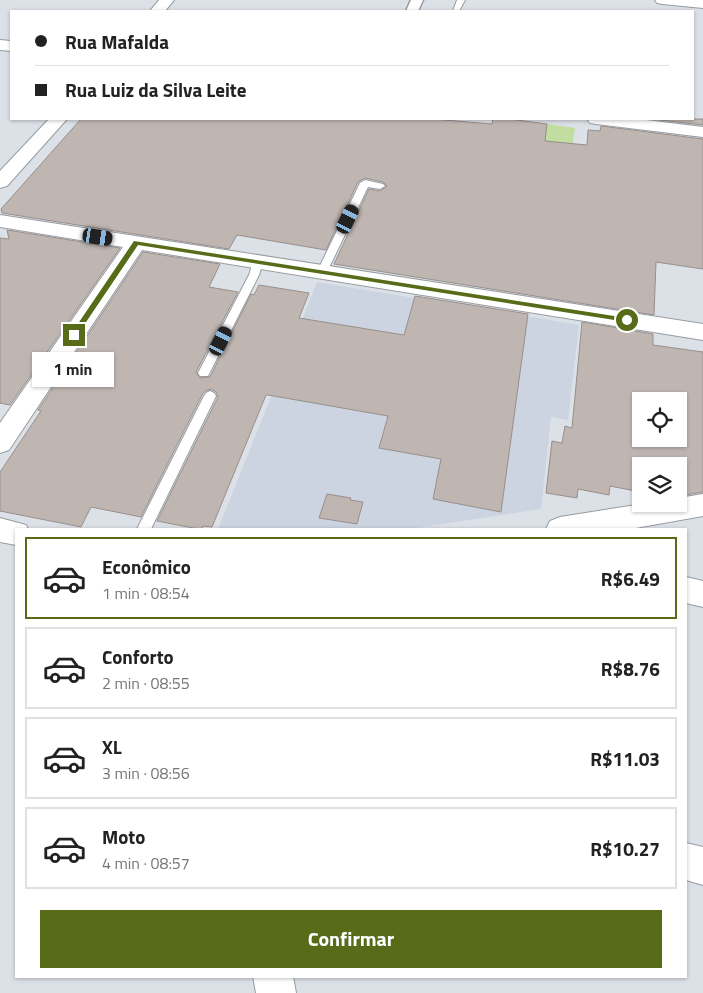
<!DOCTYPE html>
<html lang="pt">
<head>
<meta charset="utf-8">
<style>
	:root { --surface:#fff; --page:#f2f2f2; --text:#222; --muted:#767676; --line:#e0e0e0; --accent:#586b18 }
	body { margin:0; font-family:"Titillium Web",sans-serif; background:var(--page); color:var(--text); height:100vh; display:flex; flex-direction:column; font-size:19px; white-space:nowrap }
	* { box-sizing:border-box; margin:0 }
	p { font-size:16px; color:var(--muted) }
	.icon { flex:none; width:28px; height:28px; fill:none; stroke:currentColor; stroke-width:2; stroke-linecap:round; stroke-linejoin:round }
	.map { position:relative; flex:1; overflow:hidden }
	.panel { position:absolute; left:15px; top:528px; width:672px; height:450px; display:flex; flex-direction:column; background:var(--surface); border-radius:0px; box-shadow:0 1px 4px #0004 }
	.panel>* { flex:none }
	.hud { position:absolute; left:10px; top:10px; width:684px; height:110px; border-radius:0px; box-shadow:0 1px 4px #0004; display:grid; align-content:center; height:110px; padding:0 25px; background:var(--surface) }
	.buttons { position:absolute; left:632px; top:392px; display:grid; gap:10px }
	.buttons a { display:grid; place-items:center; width:55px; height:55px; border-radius:0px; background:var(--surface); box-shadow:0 1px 4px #0004; font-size:25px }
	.end { position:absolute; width:22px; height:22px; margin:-11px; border:6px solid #586b18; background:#fff; box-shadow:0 0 0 2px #fff }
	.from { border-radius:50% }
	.bubble { position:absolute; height:35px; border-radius:0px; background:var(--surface); box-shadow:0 1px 4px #0004; font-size:16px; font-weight:700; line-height:35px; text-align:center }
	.car { position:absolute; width:15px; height:30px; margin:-15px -8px; border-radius:6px; box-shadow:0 0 4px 1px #0007; background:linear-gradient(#222 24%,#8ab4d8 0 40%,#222 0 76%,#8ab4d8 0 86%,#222 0) }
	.hud b { display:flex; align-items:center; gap:18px; height:48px; font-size:19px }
	.hud b+b { border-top:1px solid var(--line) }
	.hud i { width:12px; height:12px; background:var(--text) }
	ul { padding:9px 0 0; list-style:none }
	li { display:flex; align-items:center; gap:15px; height:82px; margin:0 10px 8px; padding:0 15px; border:2px solid var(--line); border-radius:0px }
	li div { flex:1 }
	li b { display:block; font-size:19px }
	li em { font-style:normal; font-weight:700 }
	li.active { border-color:var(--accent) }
	li>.icon { width:45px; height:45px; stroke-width:1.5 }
	.action { display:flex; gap:10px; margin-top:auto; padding:10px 25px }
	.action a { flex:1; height:58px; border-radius:0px; background:var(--accent); color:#fff; font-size:20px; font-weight:700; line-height:58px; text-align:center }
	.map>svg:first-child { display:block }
	.built { fill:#ccd4e2 }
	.green { fill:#c1dda0 }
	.building { fill:#bfb6b2; stroke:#988f8c; fill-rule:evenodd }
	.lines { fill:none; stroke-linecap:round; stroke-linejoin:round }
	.service-casing { stroke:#979ca2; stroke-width:2 }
	.pedestrian-casing { stroke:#979ca2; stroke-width:3 }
	.minor-casing { stroke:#979ca2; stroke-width:2 }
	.tertiary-casing { stroke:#979ca2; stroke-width:2 }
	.primary-casing { stroke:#979ca2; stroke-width:2 }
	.service { fill:#fff; fill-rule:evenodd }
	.pedestrian { fill:#fff; fill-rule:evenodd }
	.minor { fill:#fff; fill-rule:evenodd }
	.tertiary { fill:#fff; fill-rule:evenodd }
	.primary { fill:#fff; fill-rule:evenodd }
	.route { fill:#586b18 }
</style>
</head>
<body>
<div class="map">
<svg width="703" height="993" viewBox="0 0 703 993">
	<rect width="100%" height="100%" fill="#dce0e7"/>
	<path class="built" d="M317,282l262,43 -11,95 -17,-3 -10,92 -132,20h-191z"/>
	<path class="green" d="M547,124l28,4 -4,23 -33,39z"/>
	<g class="building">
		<path d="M81,119h352l59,5 1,-5h16l38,5 -2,17 42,4 1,-15 12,1 1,-5 102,13v130l-47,-7 -2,53 -320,-51 35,-75 11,2 7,-5 -4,-4 -18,-4 -7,4 -32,68 -89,-15 -8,14 -227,-36 -1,-4z"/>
		<path d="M651,119h52v6z"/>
		<path d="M7,230l113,18 -110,157 -10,-2v-165l9,1z"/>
		<path d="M143,252l77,12 -11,23 29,5 -42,80 4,6 10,-1 41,-83 3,1 5,-10 50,8 -10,25 105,17 11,-39 113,18 -27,198 -68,-13 8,-40 -62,-11 9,-32 -120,-21h-2l-54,132 -9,-1 -1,3h-4l-41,-8 61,-124 -2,-5 -5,-3 -6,2 -3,4 -61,122 -50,-10 -10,20 -81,-16v-39l41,-61 -3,-1z"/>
		<path d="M582,322l71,12v11l50,7v140l-24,4v-30h-38v26l-31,-6 -1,9 -31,-6 -1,9 -31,-5 6,-52 10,2 3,-17 7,2zM641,401h38v38h-38z"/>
		<path d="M327,494l24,4 -1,2 13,2 -6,22 -38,-6z"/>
	</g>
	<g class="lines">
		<defs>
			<g id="service">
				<path d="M457,0h8l-6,11h-6z"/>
				<path d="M365,180l18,4 2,2 -5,3 -12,-2 -41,85 -1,2h-8l-1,-2 43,-89z"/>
				<path d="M258,259l5,3 -4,13 -51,101h-8l-2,-3 51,-98 4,-13z"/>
				<path d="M210,391l4,2 2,3 -65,133h-14l67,-133 2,-3z"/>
			</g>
			<path id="pedestrian" d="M411,0h12l-5,11h-12z"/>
			<g id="minor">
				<path d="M655,0h48v8l-41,-4 -5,-1z"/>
				<path d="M0,215l703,109v16l-561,-90 -133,200 -9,3v-30l123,-176 -123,-20z"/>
				<path d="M703,494v22l-73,13h-84l4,-8 10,-4 82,-13h37v-6z"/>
				<path d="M0,518l26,7 2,4h-12v16l-16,-3z"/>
				<path d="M686,577l17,4v26l-17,-4z"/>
				<path d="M686,843l17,4v38l-17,-5z"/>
				<path d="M253,976h40l3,17h-40z"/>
			</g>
			<g id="tertiary">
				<path d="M0,40l11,1v10l-11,-1z"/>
				<path d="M587,119h51l65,8v10l-107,-13 -6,-1z"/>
			</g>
			<g id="primary">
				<path d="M159,0h15l-9,11h-15z"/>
				<path d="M49,119h18l-60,67 -7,2v-17z"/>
			</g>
		</defs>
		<use href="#service" class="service-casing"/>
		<use href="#pedestrian" class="pedestrian-casing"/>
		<use href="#minor" class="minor-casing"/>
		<use href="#tertiary" class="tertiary-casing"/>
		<use href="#primary" class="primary-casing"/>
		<use href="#service" class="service"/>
		<use href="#pedestrian" class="pedestrian"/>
		<use href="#minor" class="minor"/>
		<use href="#tertiary" class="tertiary"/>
		<use href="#primary" class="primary"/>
	</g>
	<path class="route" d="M134,241l493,77 3,2 -3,2 -489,-77 -62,92h-5v-3z"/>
</svg>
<div class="buttons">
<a><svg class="icon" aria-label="locate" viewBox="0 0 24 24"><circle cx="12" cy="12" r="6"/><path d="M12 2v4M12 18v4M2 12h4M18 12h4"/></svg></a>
<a><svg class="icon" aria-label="layers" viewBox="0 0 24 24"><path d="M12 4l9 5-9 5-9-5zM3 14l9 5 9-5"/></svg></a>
</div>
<i class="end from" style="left:627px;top:320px"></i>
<i class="end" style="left:74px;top:335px"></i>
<div class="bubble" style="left:32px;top:352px;width:82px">1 min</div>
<i class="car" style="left:348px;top:219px;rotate:26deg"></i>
<i class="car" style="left:98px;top:237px;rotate:99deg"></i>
<i class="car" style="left:221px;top:341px;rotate:27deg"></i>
<div class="hud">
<b><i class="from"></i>Rua Mafalda</b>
<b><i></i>Rua Luiz da Silva Leite</b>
</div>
<section class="panel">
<ul>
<li class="active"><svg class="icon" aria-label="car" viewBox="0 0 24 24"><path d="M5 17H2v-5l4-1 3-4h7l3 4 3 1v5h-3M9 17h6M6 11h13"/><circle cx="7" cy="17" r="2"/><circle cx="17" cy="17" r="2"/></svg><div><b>Econômico</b><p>1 min · 08:54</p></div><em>R$6.49</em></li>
<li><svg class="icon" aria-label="car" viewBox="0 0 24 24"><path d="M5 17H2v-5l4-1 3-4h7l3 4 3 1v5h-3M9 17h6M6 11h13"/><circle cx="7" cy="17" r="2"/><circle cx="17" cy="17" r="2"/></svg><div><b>Conforto</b><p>2 min · 08:55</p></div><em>R$8.76</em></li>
<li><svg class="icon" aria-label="car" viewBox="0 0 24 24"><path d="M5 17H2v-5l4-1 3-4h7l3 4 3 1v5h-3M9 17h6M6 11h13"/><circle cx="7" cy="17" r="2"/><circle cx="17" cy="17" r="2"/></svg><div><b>XL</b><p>3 min · 08:56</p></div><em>R$11.03</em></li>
<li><svg class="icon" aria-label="car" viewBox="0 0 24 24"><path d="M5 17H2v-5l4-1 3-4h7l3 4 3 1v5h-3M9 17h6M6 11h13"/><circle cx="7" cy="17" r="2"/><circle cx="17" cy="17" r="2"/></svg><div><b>Moto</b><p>4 min · 08:57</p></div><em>R$10.27</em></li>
</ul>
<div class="action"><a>Confirmar</a></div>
</section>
</div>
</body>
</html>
